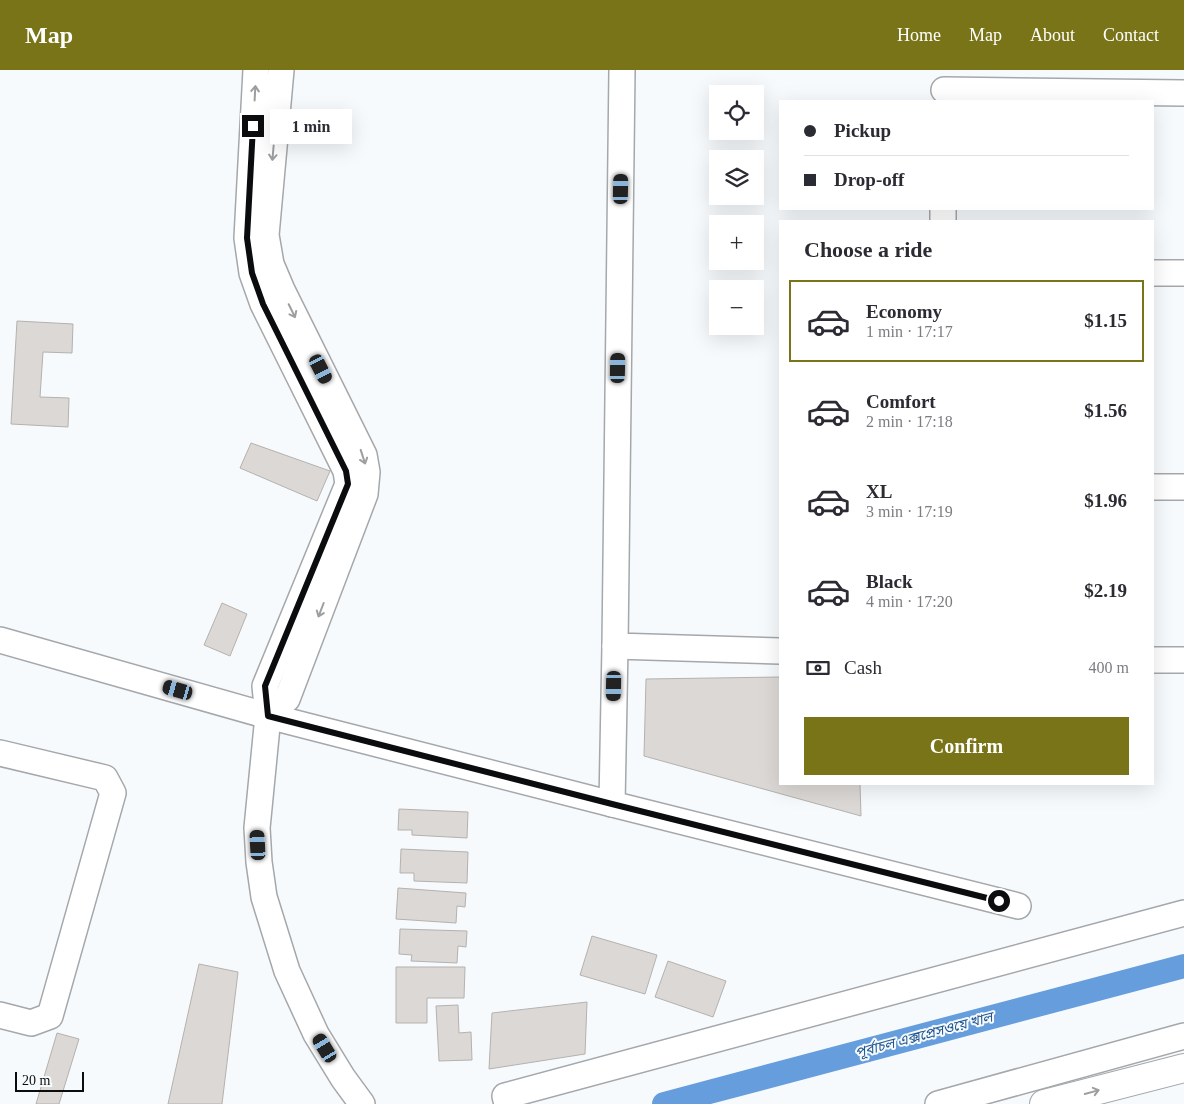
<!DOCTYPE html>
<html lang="en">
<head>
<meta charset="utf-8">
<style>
	:root { --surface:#fff; --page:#f7f7f7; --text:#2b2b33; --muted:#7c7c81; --line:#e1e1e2; --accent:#797417 }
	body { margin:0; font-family:"Times New Roman","Noto Sans Bengali",serif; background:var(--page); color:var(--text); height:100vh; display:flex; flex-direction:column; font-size:19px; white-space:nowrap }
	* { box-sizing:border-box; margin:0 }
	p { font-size:16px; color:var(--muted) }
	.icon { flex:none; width:28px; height:28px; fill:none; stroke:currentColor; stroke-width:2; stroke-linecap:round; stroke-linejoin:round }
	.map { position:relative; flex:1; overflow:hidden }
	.details { position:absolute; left:779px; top:150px; width:375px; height:565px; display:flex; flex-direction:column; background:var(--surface); border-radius:0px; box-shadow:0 5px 20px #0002 }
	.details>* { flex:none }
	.guide { position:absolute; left:779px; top:30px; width:375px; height:110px; border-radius:0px; box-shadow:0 5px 20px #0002; display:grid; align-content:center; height:110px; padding:0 25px; background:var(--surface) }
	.buttons { position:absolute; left:709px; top:15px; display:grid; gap:10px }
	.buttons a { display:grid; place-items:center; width:55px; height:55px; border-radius:0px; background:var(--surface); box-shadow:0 5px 20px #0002; font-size:25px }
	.scale { position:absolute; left:15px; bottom:12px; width:69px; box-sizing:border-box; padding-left:5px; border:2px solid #0b0c0e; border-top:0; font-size:14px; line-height:18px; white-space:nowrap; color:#0b0c0e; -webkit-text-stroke:4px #f6fafd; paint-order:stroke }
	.end { position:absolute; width:22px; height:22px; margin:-11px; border:6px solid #0b0c0e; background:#fff; box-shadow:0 0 0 2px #fff }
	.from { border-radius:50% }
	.bubble { position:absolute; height:35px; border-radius:0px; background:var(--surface); box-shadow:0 5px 20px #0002; font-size:16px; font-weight:700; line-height:35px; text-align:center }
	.car { position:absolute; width:15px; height:30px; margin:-15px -8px; border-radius:6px; box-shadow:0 0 4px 1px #0007; background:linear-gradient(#222 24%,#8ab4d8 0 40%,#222 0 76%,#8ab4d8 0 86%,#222 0) }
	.guide b { display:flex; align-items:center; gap:18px; height:48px; font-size:19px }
	.guide b+b { border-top:1px solid var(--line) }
	.guide i { width:12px; height:12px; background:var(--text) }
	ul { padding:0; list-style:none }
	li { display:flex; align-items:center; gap:15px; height:82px; margin:0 10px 8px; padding:0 15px; border:2px solid transparent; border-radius:0px }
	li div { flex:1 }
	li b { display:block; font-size:19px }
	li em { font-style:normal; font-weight:700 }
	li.selected { border-color:var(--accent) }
	li>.icon { width:45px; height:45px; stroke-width:1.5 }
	h2 { padding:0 25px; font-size:22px; line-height:60px }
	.pay { display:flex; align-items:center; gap:12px; height:55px; padding:0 25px; font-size:19px }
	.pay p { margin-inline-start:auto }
	.action { display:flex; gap:10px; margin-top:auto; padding:10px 25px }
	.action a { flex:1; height:58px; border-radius:0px; background:var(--accent); color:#fff; font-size:20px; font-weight:700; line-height:58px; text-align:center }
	header { display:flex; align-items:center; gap:30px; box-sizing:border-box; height:70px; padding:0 25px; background:var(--accent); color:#fff }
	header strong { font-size:24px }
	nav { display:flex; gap:28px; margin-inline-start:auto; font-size:18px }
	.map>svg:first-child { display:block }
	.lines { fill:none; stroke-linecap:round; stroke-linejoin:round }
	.canal { stroke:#669ddc; stroke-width:24 }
	.building { fill:#dcd8d5; stroke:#b5b1ae }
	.minor-casing { stroke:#a4a8ab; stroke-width:28 }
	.major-casing { stroke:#a4a8ab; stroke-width:30 }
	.minor { stroke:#fff; stroke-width:25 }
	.major { stroke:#fff; stroke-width:28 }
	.oneway { stroke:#9d9e9f }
	.route { stroke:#0b0c0e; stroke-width:6 }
	.labels { text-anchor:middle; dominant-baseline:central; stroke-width:4; stroke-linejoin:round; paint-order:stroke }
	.water-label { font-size:14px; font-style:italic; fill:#1e5590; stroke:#f6fafd }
</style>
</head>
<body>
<header>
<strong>Map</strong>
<nav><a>Home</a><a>Map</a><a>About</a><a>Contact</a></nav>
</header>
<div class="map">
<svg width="1184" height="1034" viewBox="0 0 1184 1034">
	<rect width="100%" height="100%" fill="#f6fafd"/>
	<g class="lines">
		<path class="canal" d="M664,1034l520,-138"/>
	</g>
	<g class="building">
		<path d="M17,251l56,3 -1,29 -29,-1 -3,45 29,1 -1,29 -57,-3z"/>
		<path d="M251,373l79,28 -13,30 -77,-33z"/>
		<path d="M222,533l25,11 -17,42 -26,-11z"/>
		<path d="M780,607v107h80l1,32 -217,-60 2,-77z"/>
		<path d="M399,739l69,3 -1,26 -55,-3v-5h-14z"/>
		<path d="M401,779l67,3 -1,31 -53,-2v-8h-14z"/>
		<path d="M398,818l68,5 -1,14 -8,-1 -1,17 -60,-4z"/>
		<path d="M400,859l67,2 -1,16 -8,-1 -1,17 -46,-2 1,-6 -13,-1z"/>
		<path d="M592,866l65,19 -12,39 -65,-19z"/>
		<path d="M668,891l58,20 -13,36 -58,-20z"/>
		<path d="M199,894l39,8 -16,132h-54z"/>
		<path d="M396,897h69l-1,31h-37v25h-31z"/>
		<path d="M587,932l-2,52 -96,15 3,-56z"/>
		<path d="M458,935l1,28 12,-1 1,28 -33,1 -3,-55z"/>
		<path d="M57,963l22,6 -20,65h-23z"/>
	</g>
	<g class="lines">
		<defs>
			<g id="minor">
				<path d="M256,0l-9,168 5,35 11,31 83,167 2,13 -83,202 3,30 -11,112 2,34 5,35 23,74 29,63 27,44 19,26"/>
				<path d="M622,0l-7,576 165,5"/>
				<path d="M944,20l240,3"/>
				<path d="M943,151v-12"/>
				<path d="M1152,203h32"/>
				<path d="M1152,417h32"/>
				<path d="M0,570l268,76 344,88 406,102"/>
				<path d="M1152,590h32"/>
				<path d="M268,646l19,-17 78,-205 2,-22 -3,-17 -82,-165 -11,-26 -5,-29 15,-165"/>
				<path d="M0,683l105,25 8,15 -63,223 -19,7 -31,-8"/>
				<path d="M612,734l3,-158"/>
				<path d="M507,1034l-2,-8 679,-183"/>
				<path d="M938,1034l246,-68"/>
			</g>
			<path id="major" d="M1044,1034l140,-36"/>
		</defs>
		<use href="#minor" class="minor-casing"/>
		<use href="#major" class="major-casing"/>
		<use href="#minor" class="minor"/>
		<use href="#major" class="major"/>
	</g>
	<defs><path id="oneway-shaft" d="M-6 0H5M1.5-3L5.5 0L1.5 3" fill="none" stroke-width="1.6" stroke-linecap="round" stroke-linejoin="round" transform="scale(1.25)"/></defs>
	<g class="oneway">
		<use href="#oneway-shaft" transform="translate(255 23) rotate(-87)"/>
		<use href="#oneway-shaft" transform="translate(273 83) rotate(95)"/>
		<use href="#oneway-shaft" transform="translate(292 241) rotate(64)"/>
		<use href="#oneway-shaft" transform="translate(363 387) rotate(72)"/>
		<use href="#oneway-shaft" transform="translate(321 540) rotate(111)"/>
		<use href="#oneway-shaft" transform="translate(1092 1022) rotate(-15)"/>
	</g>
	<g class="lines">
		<path class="route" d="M253,56l-6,112 5,35 11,31 83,167 2,13 -83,202 3,30 344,88 387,97"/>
	</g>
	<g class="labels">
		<g class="water-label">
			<text transform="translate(924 965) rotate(-15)">পূর্বাচল এক্সপ্রেসওয়ে খাল</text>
		</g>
	</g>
</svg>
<div class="buttons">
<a><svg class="icon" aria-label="locate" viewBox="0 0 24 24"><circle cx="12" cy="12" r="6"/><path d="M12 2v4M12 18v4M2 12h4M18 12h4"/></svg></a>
<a><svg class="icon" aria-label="layers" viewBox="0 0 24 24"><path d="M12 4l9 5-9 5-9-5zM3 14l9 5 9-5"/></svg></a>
<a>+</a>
<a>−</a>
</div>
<div class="scale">20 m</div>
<i class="end from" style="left:999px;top:831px"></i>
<i class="end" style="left:253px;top:56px"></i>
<div class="bubble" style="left:270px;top:39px;width:82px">1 min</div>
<i class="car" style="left:621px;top:119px;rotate:1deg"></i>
<i class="car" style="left:618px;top:298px;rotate:1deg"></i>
<i class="car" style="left:321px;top:299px;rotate:153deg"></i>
<i class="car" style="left:614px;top:616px;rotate:181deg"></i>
<i class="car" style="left:178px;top:620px;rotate:286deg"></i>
<i class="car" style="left:258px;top:775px;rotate:357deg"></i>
<i class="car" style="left:325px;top:978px;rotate:329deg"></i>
<div class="guide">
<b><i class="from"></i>Pickup</b>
<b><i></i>Drop-off</b>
</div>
<section class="details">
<h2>Choose a ride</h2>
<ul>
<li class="selected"><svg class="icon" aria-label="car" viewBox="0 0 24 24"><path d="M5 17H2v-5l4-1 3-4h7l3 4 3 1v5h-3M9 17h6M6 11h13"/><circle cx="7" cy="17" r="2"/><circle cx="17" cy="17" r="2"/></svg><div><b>Economy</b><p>1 min · 17:17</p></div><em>$1.15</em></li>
<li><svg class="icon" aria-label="car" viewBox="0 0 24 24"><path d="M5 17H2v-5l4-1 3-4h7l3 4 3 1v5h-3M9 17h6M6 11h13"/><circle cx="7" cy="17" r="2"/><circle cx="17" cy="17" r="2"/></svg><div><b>Comfort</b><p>2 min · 17:18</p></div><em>$1.56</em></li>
<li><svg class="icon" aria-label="car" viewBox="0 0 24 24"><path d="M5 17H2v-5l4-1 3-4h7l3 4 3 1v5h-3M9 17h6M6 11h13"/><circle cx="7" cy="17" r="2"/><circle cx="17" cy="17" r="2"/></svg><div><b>XL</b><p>3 min · 17:19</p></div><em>$1.96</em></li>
<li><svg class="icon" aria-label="car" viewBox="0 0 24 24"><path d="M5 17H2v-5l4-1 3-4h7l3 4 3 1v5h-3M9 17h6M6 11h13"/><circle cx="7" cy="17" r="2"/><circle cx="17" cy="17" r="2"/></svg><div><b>Black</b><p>4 min · 17:20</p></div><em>$2.19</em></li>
</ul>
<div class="pay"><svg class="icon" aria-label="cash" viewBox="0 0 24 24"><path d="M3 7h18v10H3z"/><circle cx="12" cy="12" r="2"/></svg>Cash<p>400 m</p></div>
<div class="action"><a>Confirm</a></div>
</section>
</div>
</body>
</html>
